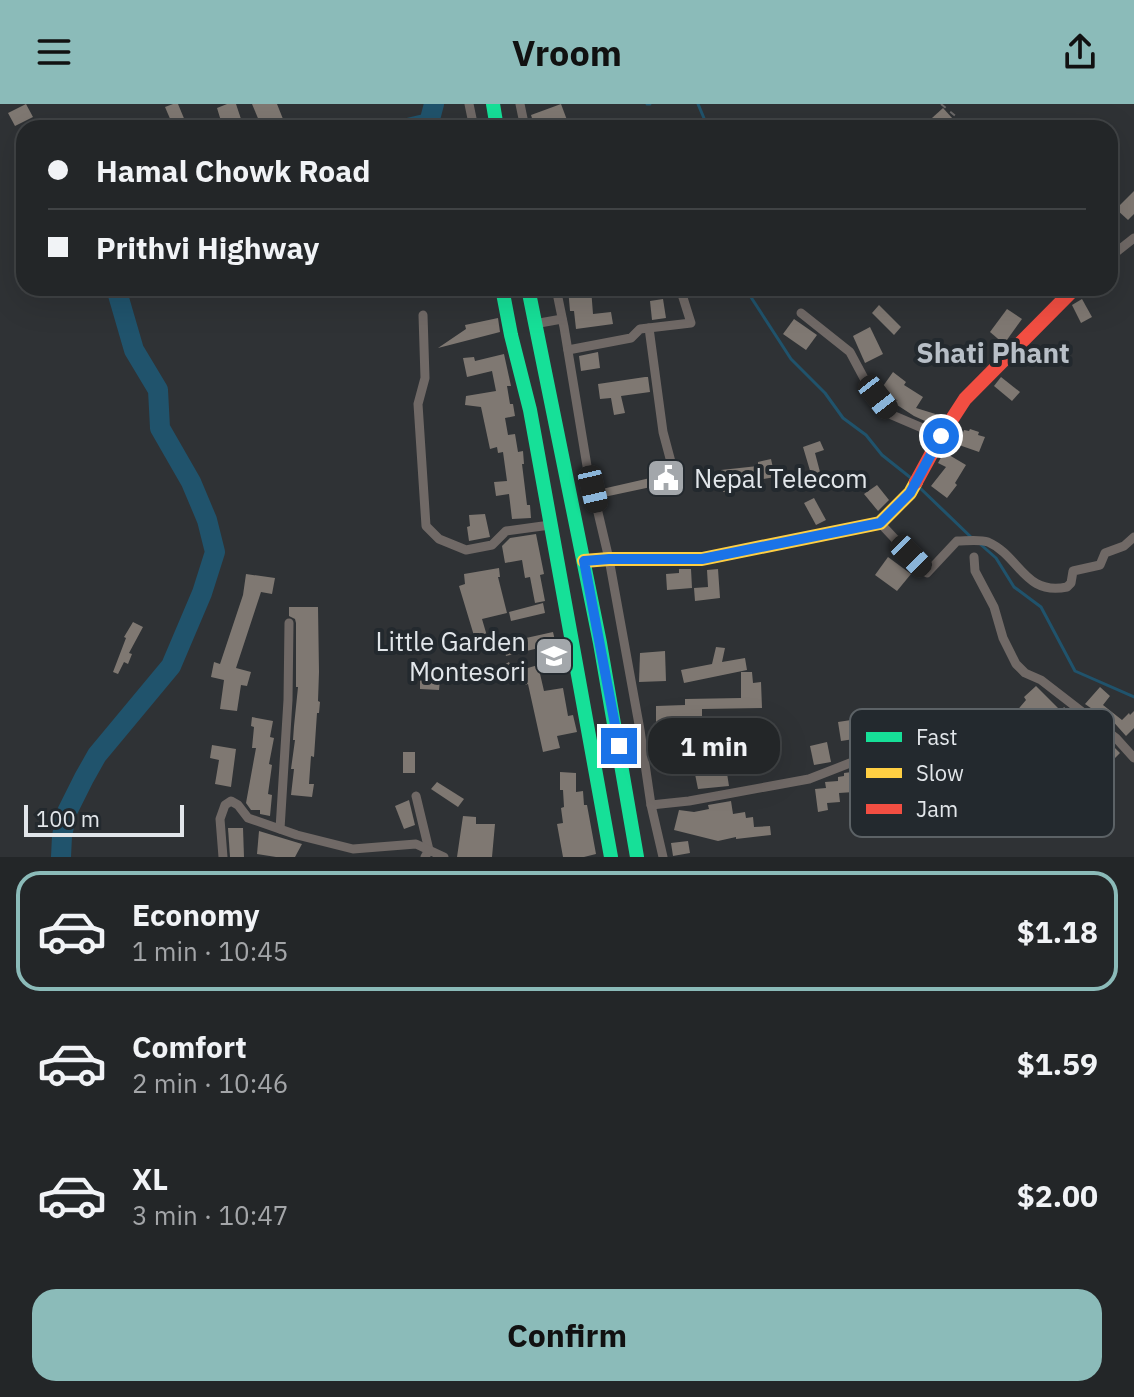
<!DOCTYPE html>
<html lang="en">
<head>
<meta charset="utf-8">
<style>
	:root { --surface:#232628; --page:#2b2e30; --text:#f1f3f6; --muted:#a3a5a8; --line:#404345; --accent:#8bbbb9 }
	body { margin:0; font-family:"IBM Plex Sans",sans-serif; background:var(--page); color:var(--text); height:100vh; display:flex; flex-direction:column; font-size:30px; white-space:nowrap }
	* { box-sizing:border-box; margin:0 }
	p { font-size:26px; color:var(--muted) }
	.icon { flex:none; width:44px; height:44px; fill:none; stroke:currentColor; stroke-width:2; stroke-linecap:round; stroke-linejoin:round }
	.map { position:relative; height:753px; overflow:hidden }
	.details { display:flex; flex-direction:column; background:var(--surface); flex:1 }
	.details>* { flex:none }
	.banner { position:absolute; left:16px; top:16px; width:1102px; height:176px; border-radius:24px; box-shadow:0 8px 32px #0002,0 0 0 2px var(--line); display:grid; align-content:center; height:176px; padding:0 32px; background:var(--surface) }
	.scale { position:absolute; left:24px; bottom:20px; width:160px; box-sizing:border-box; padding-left:8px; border:4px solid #e2e6ea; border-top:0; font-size:22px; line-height:28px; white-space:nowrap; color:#e2e6ea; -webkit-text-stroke:6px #23292e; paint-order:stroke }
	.end { position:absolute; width:36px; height:36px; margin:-18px; border:10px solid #1a73e8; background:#fff; box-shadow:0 0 0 4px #fff }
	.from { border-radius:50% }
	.bubble { position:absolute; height:56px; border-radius:24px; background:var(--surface); box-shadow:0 8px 32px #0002,0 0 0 2px var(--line); font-size:26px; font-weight:700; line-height:56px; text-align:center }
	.car { position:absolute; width:24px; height:48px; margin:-24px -12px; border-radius:10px; box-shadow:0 0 6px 2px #0007; background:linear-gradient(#222 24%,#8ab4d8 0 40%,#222 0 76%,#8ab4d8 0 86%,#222 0) }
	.banner b { display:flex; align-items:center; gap:28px; height:76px; font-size:30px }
	.banner b+b { border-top:2px solid var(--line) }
	.banner i { width:20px; height:20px; background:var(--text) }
	ul { padding:14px 0 0; list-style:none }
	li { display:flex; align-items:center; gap:24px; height:120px; margin:0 16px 12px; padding:0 16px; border:4px solid transparent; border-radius:24px }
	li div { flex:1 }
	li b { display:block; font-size:30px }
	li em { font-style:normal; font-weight:700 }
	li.current { border-color:var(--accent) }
	li>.icon { width:72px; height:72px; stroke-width:1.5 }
	.primary-button { display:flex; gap:16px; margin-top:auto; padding:16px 32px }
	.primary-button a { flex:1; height:92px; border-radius:24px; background:var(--accent); color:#111; font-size:32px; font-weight:700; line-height:92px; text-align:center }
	header { display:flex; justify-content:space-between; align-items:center; height:104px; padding:0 32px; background:var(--accent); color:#111; font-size:36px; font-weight:700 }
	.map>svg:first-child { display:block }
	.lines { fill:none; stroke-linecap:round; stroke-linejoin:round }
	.stream { stroke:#20536c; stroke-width:3 }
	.river { stroke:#20536c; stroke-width:20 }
	.building { fill:#7f7872 }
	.path { stroke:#6c6a6a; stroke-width:2; stroke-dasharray:6 6; stroke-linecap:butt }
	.street { stroke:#706966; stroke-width:9 }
	.fast { stroke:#16e098; stroke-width:14 }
	.slow { stroke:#ffcf43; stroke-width:14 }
	.jam { stroke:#f24e42; stroke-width:14 }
	.route { stroke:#1a73e8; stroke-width:10 }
	.labels { text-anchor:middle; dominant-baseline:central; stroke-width:8; stroke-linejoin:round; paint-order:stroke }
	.poi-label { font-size:26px; fill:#e2e6ea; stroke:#23292e; text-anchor:start }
	.neighbourhood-label { font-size:28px; font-weight:bold; fill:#b8bfc7; stroke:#23292e }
	.key { fill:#23292e; stroke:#5c6266; stroke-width:2 }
	.key-label { font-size:22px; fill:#e2e6ea }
</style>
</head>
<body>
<header><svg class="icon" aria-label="menu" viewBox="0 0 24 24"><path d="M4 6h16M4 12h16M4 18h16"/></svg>Vroom<svg class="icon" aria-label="share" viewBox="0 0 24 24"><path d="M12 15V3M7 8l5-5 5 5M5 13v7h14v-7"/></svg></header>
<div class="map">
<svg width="1134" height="753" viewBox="0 0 1134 753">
	<rect width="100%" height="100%" fill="#2f3235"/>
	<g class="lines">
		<g class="stream">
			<path d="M647,0h3"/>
			<path d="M698,0l8,19v5"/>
			<path d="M745,184l46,71 34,34 18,25 23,17 16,20 29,23"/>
			<path d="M920,384l53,51"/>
			<path d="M979,439l17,15 18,29 27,20 34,64 59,26"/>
		</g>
		<g class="river">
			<path d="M408,24l21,-5 5,-19"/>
			<path d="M61,753l1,-21 5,-24 17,-34 13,-23 74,-89 31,-73 13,-41 -8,-32 -16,-38 -31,-54 -2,-38 -24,-40 -18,-62"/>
		</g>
	</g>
	<g class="building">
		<path d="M26,0l7,13 -18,9 -7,-13z"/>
		<path d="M173,0h5l10,24h-14l-9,-21z"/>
		<path d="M227,0h9l6,18 -15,6 -3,-8 -3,1 -4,-13z"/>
		<path d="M252,0h25l6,15 -21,9z"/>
		<path d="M561,0l6,16 -22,8h-10l-4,-13z"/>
		<path d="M943,4l10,11 -11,9h-21z"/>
		<path d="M1134,87v23l-6,6 -12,-11z"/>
		<path d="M568,184h23l2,26 18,-2 2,12 -37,5 -2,-18h-4z"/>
		<path d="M663,195l3,19 -14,2 -2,-19z"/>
		<path d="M1082,195l10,18 -11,6 -9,-18z"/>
		<path d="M879,201l22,22 -7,8 -22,-22z"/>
		<path d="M1007,205l15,10 -18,25 -14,-12z"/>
		<path d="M498,214l2,14 -62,16 28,-19 -1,-4z"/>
		<path d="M794,215l23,16 -11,15 -23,-16z"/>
		<path d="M870,223l13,27 -18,9 -12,-27z"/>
		<path d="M598,248l2,16 -19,3 -2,-15z"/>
		<path d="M504,250l7,32h-4l3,18h3l2,12 -10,2 3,17 7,-1 3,18 5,-1 1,13h-2l5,41h3l1,13 -19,1 -3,-25 -13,2 -2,-14 13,-1 -4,-29 -5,1 -1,-6 -7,2 -9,-42 -16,-2 1,-9 30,-5 -4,-20 -25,6 -4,-19 11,-1 1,4z"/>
		<path d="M893,268l13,10 -2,3 19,12 -7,11 26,8 -6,10 -22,-10 -20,-13 1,-3 3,1 -15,-11 -2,-1z"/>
		<path d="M645,273h3l2,15 -29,4 4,17 -11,2 -3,-17 -11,1 -2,-15z"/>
		<path d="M1001,273l19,15 -8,9 -18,-15z"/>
		<path d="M970,325l9,3 -1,3 7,2 -6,15 -20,-7 5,-15 5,1z"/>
		<path d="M820,337l4,9 -9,3 5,19 -9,2 -8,-27z"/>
		<path d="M944,348l22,13 -11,18 2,2 -10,13 -16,-12 15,-19 -8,-4z"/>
		<path d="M771,355l4,18 -17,3 1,5 -27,2v4l-9,1 -2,-22 37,-4v-4z"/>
		<path d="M673,367v12l-22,1v3l-47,10 -2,-8 57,-13v-4z"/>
		<path d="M877,381l12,15 -11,11 -14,-17z"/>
		<path d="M814,394l12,22 -10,5 -12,-22z"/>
		<path d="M485,410l5,23 -21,4 -2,-14 3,-1 -1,-11z"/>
		<path d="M536,430l8,40 -4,1 5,26 -10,2 -5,-26 -5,1 -3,-18 -17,3 -3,-17 8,-8z"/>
		<path d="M888,453l23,17 -14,17 -22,-16z"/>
		<path d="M499,464l1,9h-2l9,36 -25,6 5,17 -12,3 -16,-53 6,-2 -1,-10z"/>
		<path d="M679,465h12l1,19 -25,2 -1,-16 13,-1z"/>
		<path d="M718,465l2,29 -25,3 -1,-13 14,-1 -1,-17z"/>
		<path d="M246,470l29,4 -3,16 -11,-2 -25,76 15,4 -4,14 -6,-1 -4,26 -17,-2 4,-29 -13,-3 3,-15 6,2 23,-69z"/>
		<path d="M543,499l2,10 -34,8 -2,-9z"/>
		<path d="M289,503h29l1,65 -1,29 2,1 -1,11h-2l-3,44 -3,-1 -2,28h5l-2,13 -21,-2 3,-26h-3l4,-29h-2l1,-14 4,-39h-2v-64l-1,-4 -6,-3z"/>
		<path d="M133,518l10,5 -14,26 3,1 -4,10 -4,-2 -6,12 -5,-2 13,-34 -2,-1z"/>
		<path d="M553,528l7,30 -13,3 -4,-18 -37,9 -3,-13z"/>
		<path d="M716,543l9,1 -3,14 23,-4 2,12 -63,13 -3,-13 31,-6z"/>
		<path d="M665,547l1,30 -27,1 1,-29z"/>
		<path d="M509,558l5,10 24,-7 6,26 19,-3 5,28 5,-1 4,17 -20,4 3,12 -17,4 -15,-68 -3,1 -1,-5 -12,2 -1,-8 -7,3 -4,-10z"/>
		<path d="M741,568h11l1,11 8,-1 1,26 -60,1v10h-11v12h-14l1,5 -24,1v-12h2v-19l29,-1v-6l56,-1z"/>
		<path d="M420,574l20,1 -1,11 -19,-1z"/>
		<path d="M1036,582l25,25 3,-4 34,30 2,-2 11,9 9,9 -15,15 -32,-29 -9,9 -30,-32 -7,8 -12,-11 11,-13 -2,-3z"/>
		<path d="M1100,583l10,9 -7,9 19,15 7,-7 1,2 4,-4v17l-8,8 -16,-18 -2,2 -23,-16z"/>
		<path d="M252,613l21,4 -3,16 4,1 -5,26 3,1 -4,29 4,1 -2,21 -10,-2v-4h-9l-5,-7 10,-55h-4l2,-21 -3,-1z"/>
		<path d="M851,616l3,19 -13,2 -3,-19z"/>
		<path d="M827,638l4,20 -17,3 -4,-19z"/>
		<path d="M212,641l24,4 -5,38 -16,-3 4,-24 -9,-2z"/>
		<rect x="403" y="648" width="12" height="21"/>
		<path d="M709,662v4l17,-3 3,19 -31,3 -4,-20z"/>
		<path d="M560,668l16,1v19l7,-1 1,14h3l9,49 -12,3h-21l-6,-33 6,-1 -2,-15 3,-1 -1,-17h-3z"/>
		<path d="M852,668l2,20 -15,1 1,9 -13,1 1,7 -10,2 -3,-23 11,-1 -1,-6 13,-1v-4l6,-1v-3z"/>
		<path d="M437,678l27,17 -6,8 -27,-18z"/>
		<path d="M409,696l6,25 -11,4 -9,-23z"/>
		<path d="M731,697l2,13 12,-2 1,6 7,-1 1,10 16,-1 1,9 -35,4v-2l-18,4 -44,-11 5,-20 15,2 15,-3 -1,-4z"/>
		<path d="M463,712l13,1v7h19l-3,33h-35z"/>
		<path d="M228,724h15l1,29h-14z"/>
		<path d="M259,727l43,13 -7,13h-19l-19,-3z"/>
		<path d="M688,737l2,12 -17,3 -2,-13z"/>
	</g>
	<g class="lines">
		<path class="path" d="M941,0l29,24"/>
		<g class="street">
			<path d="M469,0l5,24"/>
			<path d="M520,0l5,24"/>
			<path d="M1110,153l24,-19"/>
			<path d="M556,184l8,39 23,139 22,93 31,171 11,75 12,52"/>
			<path d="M801,209l49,39 15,28 27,35 49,21"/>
			<path d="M423,211l2,63 -7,26 8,122 13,13 27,11 26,-5 14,-14 44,-6"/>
			<path d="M534,220l28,-5"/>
			<path d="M649,224l14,104 8,30"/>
			<path d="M568,246l63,-12 9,-9 51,-6 -11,-35"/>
			<path d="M880,419l47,50 30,-32c9,0 22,-2 31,1 32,14 36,54 79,45l4,-4 2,-12 27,-6 5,-12 19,-7 10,-9"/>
			<path d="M974,453l1,14 19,36 9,31 13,26 9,9 16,7 75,58 18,20"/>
			<path d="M416,692l13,54 -4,7"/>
			<path d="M651,701l38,-4 120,-22 41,-16"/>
			<path d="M280,725l8,-129 1,-77"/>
			<path d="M223,753l-3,-38 5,-14 6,-4 7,4 10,13 49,17 56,14 63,-5 28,13"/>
		</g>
		<g class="fast">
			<path d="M493,0l4,24"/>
			<path d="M502,184l9,47 19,75 81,447"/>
			<path d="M528,184l72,355 37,214"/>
		</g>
		<path class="slow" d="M584,457l25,-2h93l178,-36 30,-30 6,-11"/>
		<path class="jam" d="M916,378l25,-46 24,-37 110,-111"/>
	</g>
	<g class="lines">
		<path class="route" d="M619,642l-35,-185 25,-2h93l178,-36 30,-30 31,-57"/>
	</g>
	<defs>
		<symbol id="civic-square" viewBox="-11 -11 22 22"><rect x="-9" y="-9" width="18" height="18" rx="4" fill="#a3a7ab" stroke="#23292e"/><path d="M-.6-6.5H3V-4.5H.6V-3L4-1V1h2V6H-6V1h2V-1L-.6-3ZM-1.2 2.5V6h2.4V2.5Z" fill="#fff"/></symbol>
		<symbol id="school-square" viewBox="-11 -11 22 22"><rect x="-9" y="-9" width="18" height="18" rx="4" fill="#a3a7ab" stroke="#23292e"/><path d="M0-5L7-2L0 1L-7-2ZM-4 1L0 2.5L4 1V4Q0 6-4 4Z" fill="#fff"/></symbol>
	</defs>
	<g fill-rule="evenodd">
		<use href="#civic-square" x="644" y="352" width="44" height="44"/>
		<use href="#school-square" x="532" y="530" width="44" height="44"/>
	</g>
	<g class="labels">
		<g class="poi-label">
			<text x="694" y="374">Nepal Telecom</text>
			<text x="526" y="537" text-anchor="end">Little Garden<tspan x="526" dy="30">Montesori</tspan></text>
		</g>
		<g class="neighbourhood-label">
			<text x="993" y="248">Shati Phant</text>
		</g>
	</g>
	<rect x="850" y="605" width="264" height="128" rx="12" class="key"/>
	<rect x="866" y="628" width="36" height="10" fill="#16e098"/>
	<rect x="866" y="664" width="36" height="10" fill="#ffcf43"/>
	<rect x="866" y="700" width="36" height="10" fill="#f24e42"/>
	<g class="key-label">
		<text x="916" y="641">Fast</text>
		<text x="916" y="677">Slow</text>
		<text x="916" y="713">Jam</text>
	</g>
</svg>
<div class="scale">100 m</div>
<i class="end from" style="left:941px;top:332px"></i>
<i class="end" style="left:619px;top:642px"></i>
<div class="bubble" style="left:648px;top:614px;width:132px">1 min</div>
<i class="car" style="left:878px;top:293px;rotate:142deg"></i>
<i class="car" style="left:593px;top:385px;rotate:167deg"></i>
<i class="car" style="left:911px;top:452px;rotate:136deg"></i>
<div class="banner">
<b><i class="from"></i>Hamal Chowk Road</b>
<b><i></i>Prithvi Highway</b>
</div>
</div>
<section class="details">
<ul>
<li class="current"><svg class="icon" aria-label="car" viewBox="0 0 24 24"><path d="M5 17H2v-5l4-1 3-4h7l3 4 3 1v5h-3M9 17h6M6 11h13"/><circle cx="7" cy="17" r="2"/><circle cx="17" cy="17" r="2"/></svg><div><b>Economy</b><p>1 min · 10:45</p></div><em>$1.18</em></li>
<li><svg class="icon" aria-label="car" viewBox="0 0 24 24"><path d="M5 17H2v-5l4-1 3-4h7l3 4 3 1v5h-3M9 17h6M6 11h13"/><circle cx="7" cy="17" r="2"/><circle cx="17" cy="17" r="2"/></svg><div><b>Comfort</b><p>2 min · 10:46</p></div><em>$1.59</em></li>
<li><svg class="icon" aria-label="car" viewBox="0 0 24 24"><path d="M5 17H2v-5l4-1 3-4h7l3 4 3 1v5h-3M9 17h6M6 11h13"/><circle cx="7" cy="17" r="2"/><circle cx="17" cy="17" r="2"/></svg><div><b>XL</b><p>3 min · 10:47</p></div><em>$2.00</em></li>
</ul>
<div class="primary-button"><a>Confirm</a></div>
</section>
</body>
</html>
